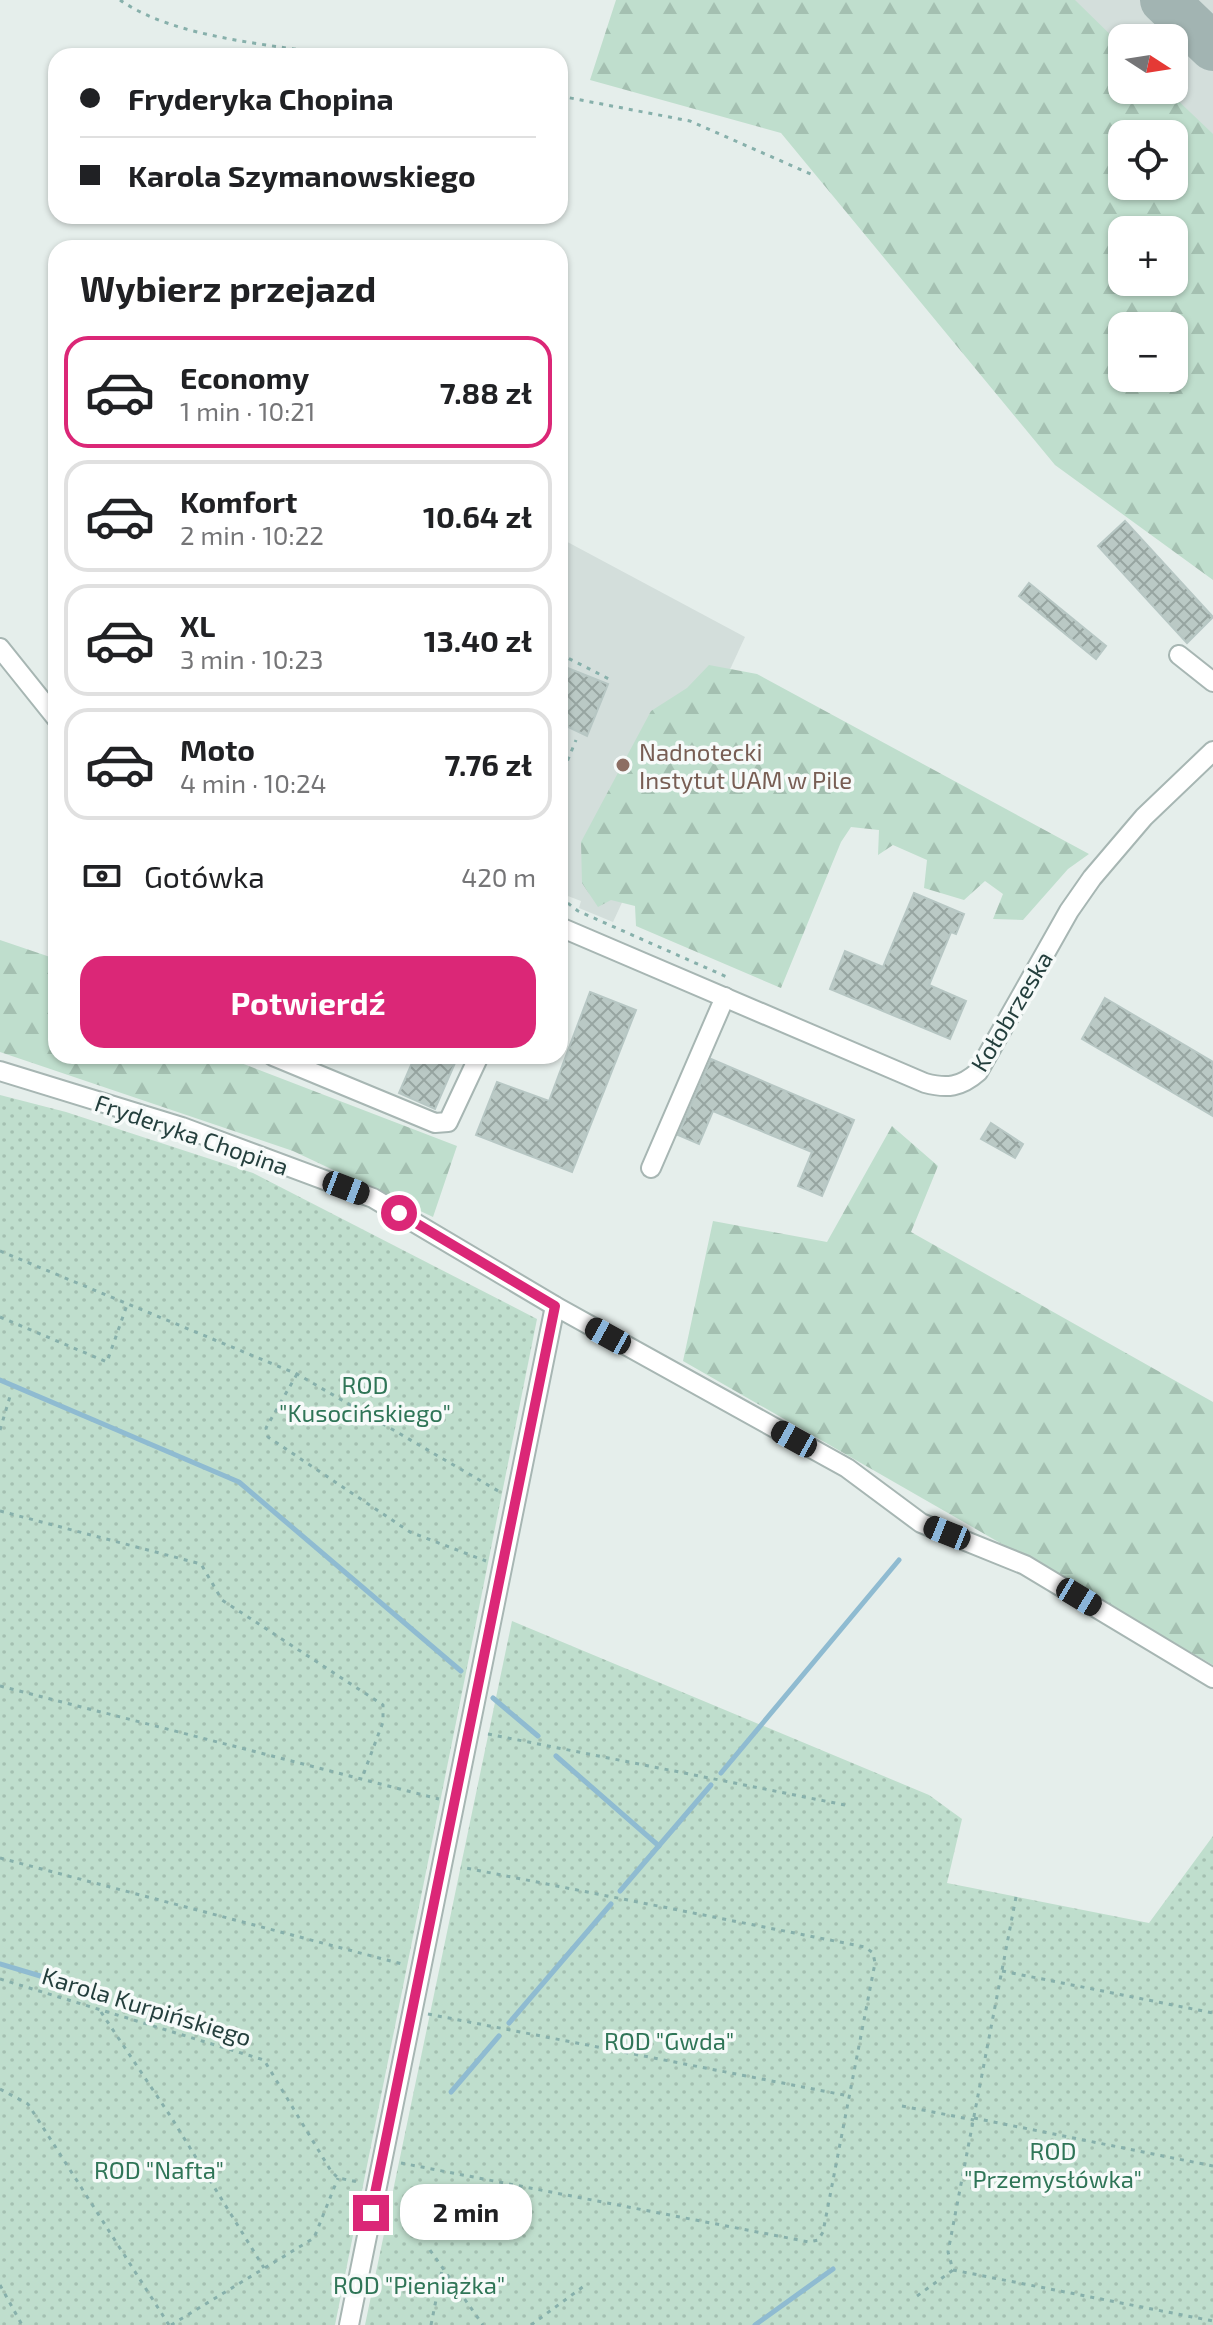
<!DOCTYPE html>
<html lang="pl">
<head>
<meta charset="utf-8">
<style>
	:root { --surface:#fff; --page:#f6f6f6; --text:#202124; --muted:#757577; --line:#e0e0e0; --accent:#db2777 }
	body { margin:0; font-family:"Exo 2",sans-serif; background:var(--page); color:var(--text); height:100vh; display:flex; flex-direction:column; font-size:30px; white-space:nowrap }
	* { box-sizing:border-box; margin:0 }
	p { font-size:26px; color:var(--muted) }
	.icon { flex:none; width:44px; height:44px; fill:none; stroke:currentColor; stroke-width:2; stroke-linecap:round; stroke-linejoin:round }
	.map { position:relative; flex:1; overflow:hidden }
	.sheet { position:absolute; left:48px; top:240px; width:520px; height:824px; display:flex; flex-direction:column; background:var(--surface); border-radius:24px; box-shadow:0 2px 6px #0004 }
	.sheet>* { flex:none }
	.hud { position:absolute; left:48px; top:48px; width:520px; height:176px; border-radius:24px; box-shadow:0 2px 6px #0004; display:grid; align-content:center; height:176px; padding:0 32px; background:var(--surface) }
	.needle { width:52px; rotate:102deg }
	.tools { position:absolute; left:1108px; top:24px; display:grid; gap:16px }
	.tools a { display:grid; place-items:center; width:80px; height:80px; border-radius:16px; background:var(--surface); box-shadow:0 2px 6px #0004; font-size:40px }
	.end { position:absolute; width:36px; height:36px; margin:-18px; border:10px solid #db2777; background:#fff; box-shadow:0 0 0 4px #fff }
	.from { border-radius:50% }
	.bubble { position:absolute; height:56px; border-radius:24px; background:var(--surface); box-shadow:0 2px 6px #0004; font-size:26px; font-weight:700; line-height:56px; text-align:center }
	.car { position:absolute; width:24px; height:48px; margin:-24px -12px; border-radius:10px; box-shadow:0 0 6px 2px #0007; background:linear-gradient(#222 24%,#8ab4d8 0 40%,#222 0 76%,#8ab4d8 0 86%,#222 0) }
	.hud b { display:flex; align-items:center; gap:28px; height:76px; font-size:30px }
	.hud b+b { border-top:2px solid var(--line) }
	.hud i { width:20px; height:20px; background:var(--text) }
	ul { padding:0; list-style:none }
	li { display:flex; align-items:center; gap:24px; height:112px; margin:0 16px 12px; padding:0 16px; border:4px solid var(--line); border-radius:24px }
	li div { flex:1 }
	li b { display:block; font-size:30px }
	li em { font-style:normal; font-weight:700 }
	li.selected { border-color:var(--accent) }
	li>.icon { width:72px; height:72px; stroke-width:1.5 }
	h2 { padding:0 32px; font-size:36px; line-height:96px }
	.pay { display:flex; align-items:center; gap:20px; height:88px; padding:0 32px; font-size:30px }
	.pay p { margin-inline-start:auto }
	.cta { display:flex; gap:16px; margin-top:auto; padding:16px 32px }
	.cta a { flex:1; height:92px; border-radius:24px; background:var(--accent); color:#fff; font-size:32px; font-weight:700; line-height:92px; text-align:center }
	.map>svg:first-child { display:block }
	.built { fill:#d3dedb; fill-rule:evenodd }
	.forest { fill:url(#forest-firs); fill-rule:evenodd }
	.garden { fill:url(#garden-dots) }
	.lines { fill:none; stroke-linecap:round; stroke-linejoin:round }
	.stream { stroke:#8fbbd1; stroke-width:5 }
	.taxiway { stroke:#a2b4b2; stroke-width:48 }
	.building { fill:url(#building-cross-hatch); stroke:#b7c7c4; stroke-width:2 }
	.minor-casing { stroke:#a7b6b3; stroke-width:22 }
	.path { stroke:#87b0ab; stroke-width:3; stroke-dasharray:4 6; stroke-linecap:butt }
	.minor { stroke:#fff; stroke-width:18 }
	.route { stroke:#db2777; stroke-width:10 }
	.education-dot { fill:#8d6e63; stroke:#f6faf9; stroke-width:3 }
	.labels { text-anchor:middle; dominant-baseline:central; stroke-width:7; stroke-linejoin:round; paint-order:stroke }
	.education-label { font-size:24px; fill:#785e54; stroke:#f6faf9; text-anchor:start }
	.street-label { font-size:24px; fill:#243f3d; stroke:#f6faf9 }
	.park-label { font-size:24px; fill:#2f7557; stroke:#f6faf9 }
</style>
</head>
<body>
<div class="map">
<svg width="1213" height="2325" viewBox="0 0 1213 2325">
	<defs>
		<pattern id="forest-firs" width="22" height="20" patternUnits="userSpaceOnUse" patternTransform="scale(2)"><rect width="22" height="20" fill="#bfdecd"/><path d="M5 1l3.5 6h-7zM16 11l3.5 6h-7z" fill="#a4c0b1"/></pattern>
		<pattern id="garden-dots" width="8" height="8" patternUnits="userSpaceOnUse" patternTransform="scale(2)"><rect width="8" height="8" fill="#bfdecd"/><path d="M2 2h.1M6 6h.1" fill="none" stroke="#a4c0b1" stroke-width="1.8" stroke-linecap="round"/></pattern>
		<pattern id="building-cross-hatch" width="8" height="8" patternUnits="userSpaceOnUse" patternTransform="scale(2)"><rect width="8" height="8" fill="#bac9c5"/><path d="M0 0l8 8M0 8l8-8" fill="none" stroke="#97a5a1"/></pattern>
	</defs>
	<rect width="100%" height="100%" fill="#e5eeeb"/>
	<g class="built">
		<path d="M961,0h252v234l-39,-48v-52h-52zM1122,38h52v52h-52z"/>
		<path d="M560,538l185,99 -132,285 -34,-14 2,-7 -21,-8z"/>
	</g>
	<g class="forest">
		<path d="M616,0h459l47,46v44h45l46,44v446l-158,-115 -274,-332 -191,-53zM1122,134h52v52h-52zM1122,230h52v52h-52zM1122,326h52v52h-52z"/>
		<path d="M709,665l48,9 332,180 -21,15 -45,51 -30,-1 10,-25 -18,-13 -21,19 -40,-12 3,-28 -34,-15 -15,10 1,-25 -28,-3 -10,15 -60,146 -145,-62 -1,-20 -24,-6 -13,7 -16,-24 -1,-41 70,-131 36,-23z"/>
		<path d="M0,940l56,19v97h167l234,90 -24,71 -140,-66 -293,-99z"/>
		<path d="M892,1126l46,40 -27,66 302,170v263l-530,-304 30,-140 114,21z"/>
	</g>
	<g class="garden">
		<path d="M0,1095l66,17 187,61 284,146 -202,1006h-335z"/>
		<path d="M512,1621l417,174 33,24 -15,64 202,40 64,-87v489h-848z"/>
	</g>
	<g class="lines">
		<g class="stream">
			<path d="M0,1380l239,102 222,189"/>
			<path d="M493,1698l45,38"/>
			<path d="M556,1756l103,90"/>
			<path d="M721,1773l178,-213"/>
			<path d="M620,1891l91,-106"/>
			<path d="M0,1964l47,14"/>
			<path d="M509,2023l102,-119"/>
			<path d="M451,2092l48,-56"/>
			<path d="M755,2325l78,-56"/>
		</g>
		<path class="taxiway" d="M1164,0l49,47"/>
	</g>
	<g class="building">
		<path d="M1125,521l88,96 -26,26 -89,-97z"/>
		<path d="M1029,583l77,63 -10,13 -77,-63z"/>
		<path d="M560,665l48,19 -21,52 -27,-13z"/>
		<path d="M914,893l50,21 -8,20 -5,-2 -22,53 37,16 -16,38 -120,-50 15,-38 38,16z"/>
		<path d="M590,992l46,18 -64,162 -96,-37 21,-53 52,19z"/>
		<path d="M1105,998l108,64v54l-131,-77z"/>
		<path d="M415,1056h43l-23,53 -36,-16z"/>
		<path d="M711,1059l143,61 -32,76 -24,-10 14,-34 -99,-41 -14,33 -21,-9z"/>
		<path d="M991,1123l32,21 -8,14 -34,-19z"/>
	</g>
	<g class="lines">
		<defs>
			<g id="minor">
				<path d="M0,648l56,70"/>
				<path d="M1179,655l34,27"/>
				<path d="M560,927l365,156c22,6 36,4 53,-11l91,-161 23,-33 52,-61 69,-66"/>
				<path d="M273,1056l162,67 13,-1 31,-66"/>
				<path d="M0,1071l182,56 191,71 182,108 292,162 74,55 104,42 188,113"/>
				<path d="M651,1168l74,-171"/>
				<path d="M349,2325l206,-1019"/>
			</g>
		</defs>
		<use href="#minor" class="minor-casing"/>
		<g class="path">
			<path d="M120,0c56,39 152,44 219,56"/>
			<path d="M560,96l130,25 123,54"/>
			<path d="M560,654l49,25"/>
			<path d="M560,779l16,-39"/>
			<path d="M560,897l18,14 149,66"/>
			<path d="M0,1251l297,123 203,118"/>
			<path d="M0,1317l107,45 20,-57"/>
			<path d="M297,1374l-31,54 2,9 142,95 76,29"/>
			<path d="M0,1430l11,-37"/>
			<path d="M0,1511l201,53 21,36 161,105v17l-21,56"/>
			<path d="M0,1686l439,113"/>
			<path d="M488,1734l362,72"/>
			<path d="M0,1858l402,106"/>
			<path d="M1016,1897l-68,355 5,18 260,51"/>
			<path d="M1002,1971l211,42"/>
			<path d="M0,1979l264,81 67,111 7,7 20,4"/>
			<path d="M101,2012l70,105 93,151"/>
			<path d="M428,2014l421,82"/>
			<path d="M0,2089l28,15 141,221"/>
			<path d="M902,2106l72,14"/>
			<path d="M974,2118l239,48"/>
			<path d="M401,2163l408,79 9,-2 5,-8 52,-269 -2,-10 -8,-6 -404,-80"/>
			<path d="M430,2250l53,75"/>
			<path d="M0,2285l22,40"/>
			<path d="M917,2296l36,-26"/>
			<path d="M171,2325l143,-87 24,-60"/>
			<path d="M431,2325l11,-55"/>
			<path d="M531,2325l53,-39"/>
		</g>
		<use href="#minor" class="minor"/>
	</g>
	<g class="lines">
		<path class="route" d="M371,2213l184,-907 -156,-93"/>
	</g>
	<circle class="education-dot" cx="623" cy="765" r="8"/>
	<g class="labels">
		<g class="education-label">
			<text x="639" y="751">Nadnotecki<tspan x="639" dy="28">Instytut UAM w Pile</tspan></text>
		</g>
		<g class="street-label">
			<text transform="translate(1011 1011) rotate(-59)">Kołobrzeska</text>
			<text transform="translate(192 1134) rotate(19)">Fryderyka Chopina</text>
			<text transform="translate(147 2006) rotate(17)">Karola Kurpińskiego</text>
		</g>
		<g class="park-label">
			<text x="365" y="1384">ROD<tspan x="365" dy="28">"Kusocińskiego"</tspan></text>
			<text x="669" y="2040">ROD "Gwda"</text>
			<text x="1053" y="2150">ROD<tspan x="1053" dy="28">"Przemysłówka"</tspan></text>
			<text x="159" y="2169">ROD "Nafta"</text>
			<text x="419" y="2284">ROD "Pieniążka"</text>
		</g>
	</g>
</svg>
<div class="tools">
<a><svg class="needle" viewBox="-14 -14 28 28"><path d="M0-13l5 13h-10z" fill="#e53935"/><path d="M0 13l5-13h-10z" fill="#757577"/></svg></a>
<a><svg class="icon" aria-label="locate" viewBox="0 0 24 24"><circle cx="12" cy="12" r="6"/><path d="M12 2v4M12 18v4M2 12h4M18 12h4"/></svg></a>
<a>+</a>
<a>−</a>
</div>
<i class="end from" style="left:399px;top:1213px"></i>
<i class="end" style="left:371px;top:2213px"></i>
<div class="bubble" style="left:400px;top:2184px;width:132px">2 min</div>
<i class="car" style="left:346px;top:1188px;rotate:111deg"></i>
<i class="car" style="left:608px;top:1336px;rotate:299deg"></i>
<i class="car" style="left:794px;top:1439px;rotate:299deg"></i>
<i class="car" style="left:947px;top:1533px;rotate:292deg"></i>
<i class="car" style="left:1079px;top:1597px;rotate:121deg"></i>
<div class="hud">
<b><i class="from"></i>Fryderyka Chopina</b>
<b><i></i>Karola Szymanowskiego</b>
</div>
<section class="sheet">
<h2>Wybierz przejazd</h2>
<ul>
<li class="selected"><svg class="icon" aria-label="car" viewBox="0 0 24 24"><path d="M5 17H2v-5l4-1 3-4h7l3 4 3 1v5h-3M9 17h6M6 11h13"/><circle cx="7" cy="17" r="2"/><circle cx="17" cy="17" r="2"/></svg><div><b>Economy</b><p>1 min · 10:21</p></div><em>7.88 zł</em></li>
<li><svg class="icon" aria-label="car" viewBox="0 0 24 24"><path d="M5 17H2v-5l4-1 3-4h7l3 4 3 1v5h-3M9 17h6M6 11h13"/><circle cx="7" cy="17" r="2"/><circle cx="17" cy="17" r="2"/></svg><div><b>Komfort</b><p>2 min · 10:22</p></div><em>10.64 zł</em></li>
<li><svg class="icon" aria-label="car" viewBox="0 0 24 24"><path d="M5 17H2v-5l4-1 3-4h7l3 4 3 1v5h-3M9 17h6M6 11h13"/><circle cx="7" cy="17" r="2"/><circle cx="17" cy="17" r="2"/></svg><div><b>XL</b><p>3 min · 10:23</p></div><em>13.40 zł</em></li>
<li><svg class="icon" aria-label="car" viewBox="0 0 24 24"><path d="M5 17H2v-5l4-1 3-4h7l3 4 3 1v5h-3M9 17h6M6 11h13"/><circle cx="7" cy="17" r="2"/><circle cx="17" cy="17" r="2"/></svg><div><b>Moto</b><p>4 min · 10:24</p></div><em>7.76 zł</em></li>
</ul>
<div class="pay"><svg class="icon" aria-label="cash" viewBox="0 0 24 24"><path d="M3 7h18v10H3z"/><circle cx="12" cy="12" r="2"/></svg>Gotówka<p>420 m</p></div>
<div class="cta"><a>Potwierdź</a></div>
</section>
</div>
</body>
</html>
